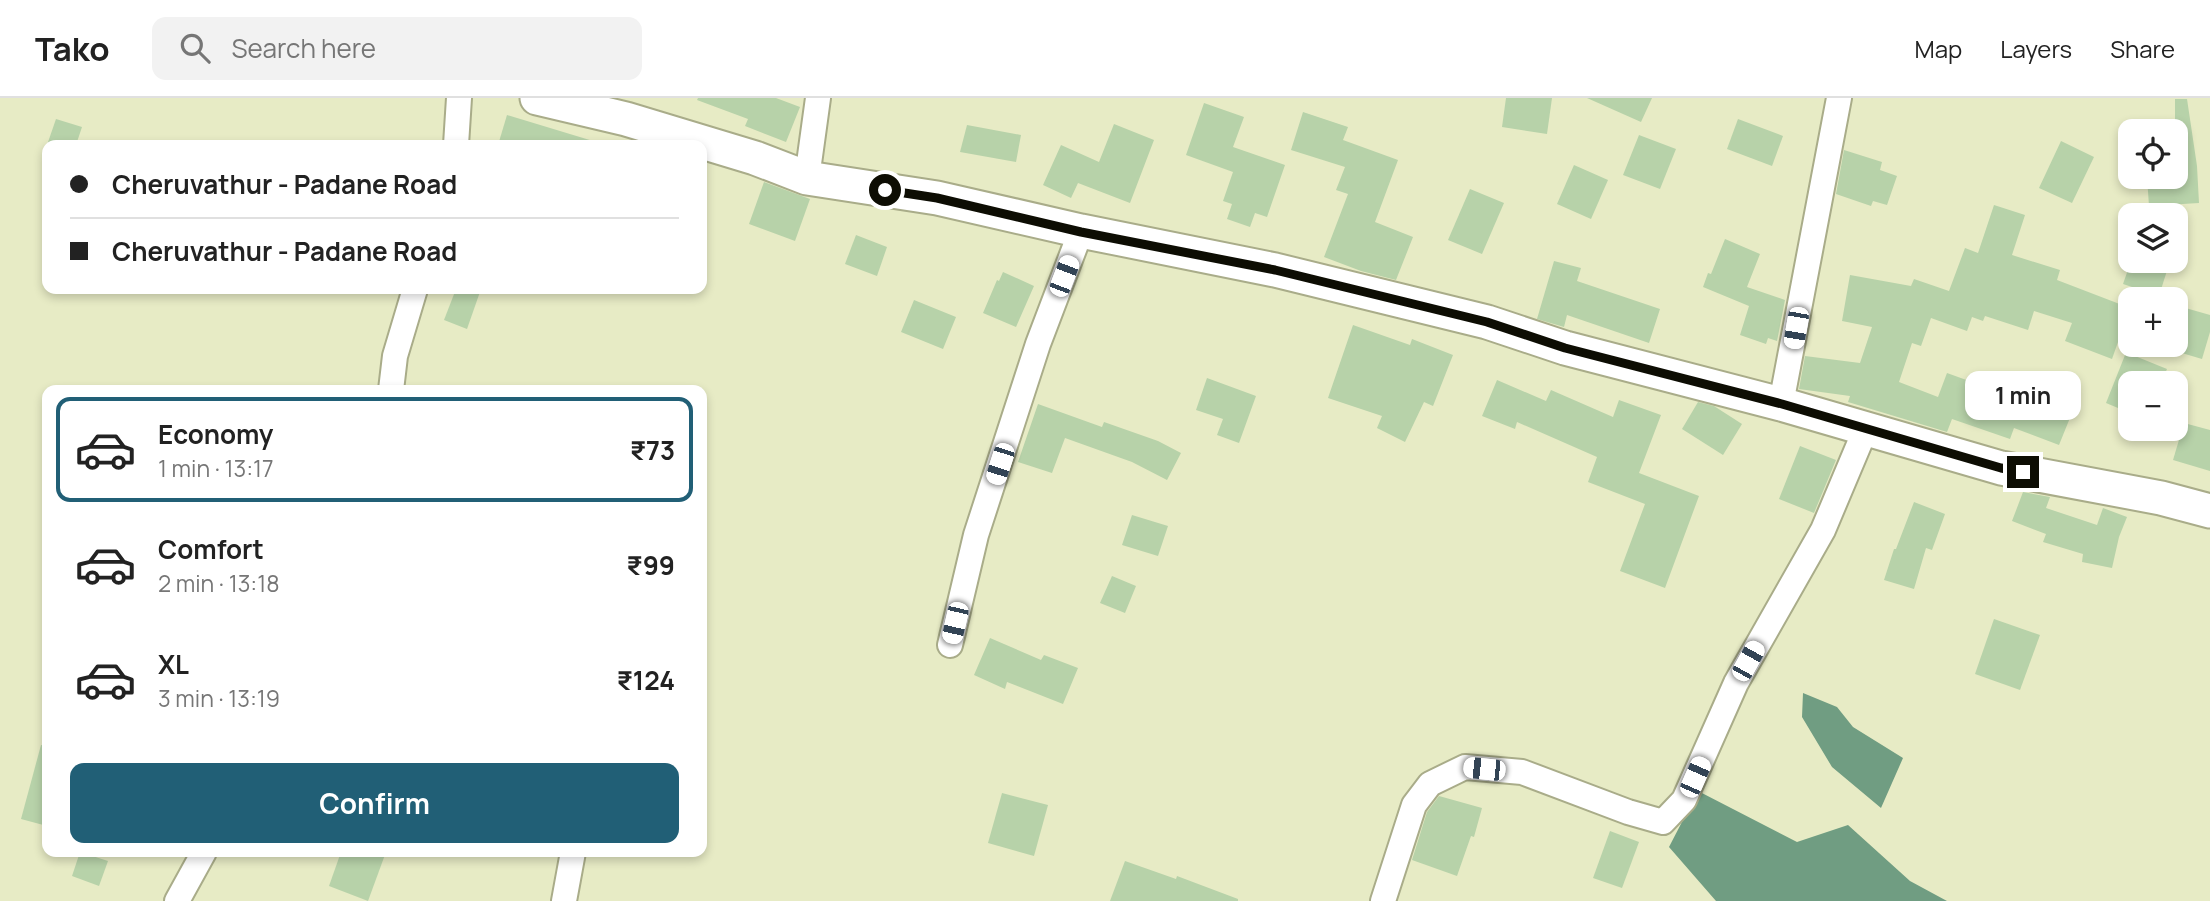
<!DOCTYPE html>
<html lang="en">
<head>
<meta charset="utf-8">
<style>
	:root { --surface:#fff; --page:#f2f2f2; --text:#222; --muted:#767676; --line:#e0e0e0; --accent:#215f76 }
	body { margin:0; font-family:Manrope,sans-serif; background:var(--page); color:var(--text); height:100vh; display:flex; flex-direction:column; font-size:26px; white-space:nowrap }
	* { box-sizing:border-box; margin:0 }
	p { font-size:23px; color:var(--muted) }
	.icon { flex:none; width:38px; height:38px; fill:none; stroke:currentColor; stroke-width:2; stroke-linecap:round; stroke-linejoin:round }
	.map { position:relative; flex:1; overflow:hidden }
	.panel { position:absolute; left:42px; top:287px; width:665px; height:472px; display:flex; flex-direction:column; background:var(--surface); border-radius:14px; box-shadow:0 4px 10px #0003 }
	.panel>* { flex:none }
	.guide { position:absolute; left:42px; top:42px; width:665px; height:154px; border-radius:14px; box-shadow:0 4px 10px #0003; display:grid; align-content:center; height:154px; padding:0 28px; background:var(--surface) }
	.fabs { position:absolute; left:2118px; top:21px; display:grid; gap:14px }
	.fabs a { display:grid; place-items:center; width:70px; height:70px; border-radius:14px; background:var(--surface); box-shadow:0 4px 10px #0003; font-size:35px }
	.end { position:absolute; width:32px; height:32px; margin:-16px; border:9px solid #0d0d03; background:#fff; box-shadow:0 0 0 4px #fff }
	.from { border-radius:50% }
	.bubble { position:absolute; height:49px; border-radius:14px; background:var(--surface); box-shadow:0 4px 10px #0003; font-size:23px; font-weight:700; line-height:49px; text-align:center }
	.car { position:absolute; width:21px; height:42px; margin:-21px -10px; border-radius:9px; box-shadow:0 0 5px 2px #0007; background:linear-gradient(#fff 24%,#345 0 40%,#fff 0 76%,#345 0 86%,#fff 0) }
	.guide b { display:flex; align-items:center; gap:24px; height:66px; font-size:26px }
	.guide b+b { border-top:2px solid var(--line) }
	.guide i { width:18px; height:18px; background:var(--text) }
	ul { padding:12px 0 0; list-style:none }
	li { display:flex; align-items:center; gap:21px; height:105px; margin:0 14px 10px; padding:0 14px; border:4px solid transparent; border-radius:14px }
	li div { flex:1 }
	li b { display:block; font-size:26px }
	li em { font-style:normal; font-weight:700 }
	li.active { border-color:var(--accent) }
	li>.icon { width:63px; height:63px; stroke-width:1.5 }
	.primary-button { display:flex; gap:14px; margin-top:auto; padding:14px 28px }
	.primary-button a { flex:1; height:80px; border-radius:14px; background:var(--accent); color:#fff; font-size:28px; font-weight:700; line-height:80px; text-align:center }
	header { display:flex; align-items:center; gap:42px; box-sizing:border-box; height:98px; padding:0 35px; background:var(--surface); border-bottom:2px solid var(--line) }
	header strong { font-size:33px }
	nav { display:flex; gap:38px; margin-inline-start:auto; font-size:24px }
	.search { width:490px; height:63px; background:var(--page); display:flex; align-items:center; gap:18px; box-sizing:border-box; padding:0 24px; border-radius:14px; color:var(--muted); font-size:26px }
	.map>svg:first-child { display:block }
	.water { fill:#709d82 }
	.building { fill:#b7d2a9 }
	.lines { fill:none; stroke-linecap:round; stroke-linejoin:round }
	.minor-casing { stroke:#a9ac89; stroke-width:28 }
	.secondary-casing { stroke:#a9ac89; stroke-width:37 }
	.minor { stroke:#fff; stroke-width:24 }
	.secondary { stroke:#fff; stroke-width:33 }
	.route { stroke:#0d0d03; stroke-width:9 }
</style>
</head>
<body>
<header>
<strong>Tako</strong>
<div class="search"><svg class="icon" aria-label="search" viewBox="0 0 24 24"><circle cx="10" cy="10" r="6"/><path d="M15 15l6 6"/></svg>Search here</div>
<nav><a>Map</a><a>Layers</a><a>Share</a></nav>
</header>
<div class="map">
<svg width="2210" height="803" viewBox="0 0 2210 803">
	<rect width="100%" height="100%" fill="#e7ebc5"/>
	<g class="water">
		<path d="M1803,595l34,14 16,20 50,31 -22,50 -49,-41 -30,-50z"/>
		<path d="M1698,693l99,51 51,-17 62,56 37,20h-231l-47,-54z"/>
	</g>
	<g class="building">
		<path d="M698,0h78l24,9 -14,35 -41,-16 3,-7 -51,-19z"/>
		<path d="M1506,0h46l-5,36 -45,-7z"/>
		<path d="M1587,0h65l-11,24z"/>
		<path d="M2175,1h12l10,67 2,37 -50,3 -2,-29h28z"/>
		<path d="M1204,5l40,14 -11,30 52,18 -18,52 -12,-4 -5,14 -23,-8 5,-15 -9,-3 10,-29 -47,-17z"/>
		<path d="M1303,14l45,15 -5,13 55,20 -23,62 38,15 -17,43 -35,-9 -37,-14 24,-63 -12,-4 9,-23 -54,-17z"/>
		<path d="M507,17l86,26 -1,4h-94z"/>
		<path d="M56,21l26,8 -6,18h-29z"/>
		<path d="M1738,21l45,17 -11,30 -45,-17z"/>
		<path d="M1114,26l40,16 -24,63 -52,-20 -7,15 -28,-13 18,-40 38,17z"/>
		<path d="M967,27l54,10 -5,27 -56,-10z"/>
		<path d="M1639,37l37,14 -16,40 -37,-14z"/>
		<path d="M2061,43l33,16 -22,46 -33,-15z"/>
		<path d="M1844,52l38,12 -2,8 17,6 -10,29 -14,-4 -2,5 -35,-12z"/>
		<path d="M1574,67l34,15 -17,39 -34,-15z"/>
		<path d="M764,84l46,17 -15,42 -46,-17z"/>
		<path d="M1470,91l34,14 -22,51 -34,-14z"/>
		<path d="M1994,107l31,10 -13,40 48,15 -3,10 73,28 -18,51 -47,-18 7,-18 -38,-12 -6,19 -43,-14 -2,5 -11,-4 -5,14 -36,-13 -10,28 -9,-3 -13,39 39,15 9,-24 36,13 4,-12 59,20 1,-3 29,12 -17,42 -45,-17 -4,11 -58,-20 -5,13 -99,-30 2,-6 -51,-7 6,-33 55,7 12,-36 -30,-6 8,-46 61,11 3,-7 35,12 16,-43 13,5z"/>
		<path d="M856,137l31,12 -10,29 -32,-12z"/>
		<path d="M1725,141l35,15 -13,33 38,13 -8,41 -9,-3 -2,6 -26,-9 9,-29 -46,-19 5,-14 3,1z"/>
		<path d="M1554,163l27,7 -4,13 83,28 -11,34 -82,-28 -3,12 -27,-8z"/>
		<path d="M2131,163h39l-11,35 -36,-12z"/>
		<path d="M1003,174l31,14 -18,41 -33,-14 14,-33 2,1z"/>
		<path d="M456,191h25l-14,40 -23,-9z"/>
		<path d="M914,202l42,17 -13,32 -42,-17z"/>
		<path d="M2175,207l35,10v17l-8,27 -27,-8z"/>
		<path d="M1353,227l57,20 2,-6 41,16 -20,51 -9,-4 -19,40 -28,-14 5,-12 -54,-18z"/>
		<path d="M2129,247l1,9 37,15 -6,14h-31v30l-24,-10z"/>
		<path d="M1207,280l49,18 -17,47 -22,-8 6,-16 -27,-9z"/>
		<path d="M1497,282l49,21 5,-11 62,27 6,-17 42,15 -22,58 60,23 -34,92 -45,-17 25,-67 -57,-22 9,-25 -80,-35 -2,7 -33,-13z"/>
		<path d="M1698,304l16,4 28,18 -19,31 -41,-26z"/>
		<path d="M1038,306l64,23 2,-5 54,19 23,12 -14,27 -35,-18 -67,-24 -13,35 -34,-11z"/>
		<path d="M2184,325l26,7v41l-37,-11z"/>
		<path d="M1800,348l36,14 -22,53 -35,-14z"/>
		<path d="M2023,394l27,5 -4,11 51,17 6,-17 24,9 -8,20 -7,31 -30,-6 1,-8 -40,-12 3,-8 -34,-13z"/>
		<path d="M1914,404l31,12 -13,36 -6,-2 -12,41 -30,-9 10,-31h2z"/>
		<path d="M1132,417l36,11 -10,30 -36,-11z"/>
		<path d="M1112,478l24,10 -11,27 -25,-10z"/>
		<path d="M1994,521l46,16 -20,55 -45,-16z"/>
		<path d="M990,540l51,22 3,-5 34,13 -15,36 -56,-22 -2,7 -31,-14z"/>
		<path d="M41,647l6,1v80l-26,-7z"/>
		<path d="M1002,695l46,12 -14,51 -46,-13z"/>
		<path d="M1439,698l43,12 -8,29 -3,-1 -14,40 -45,-16 15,-48z"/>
		<path d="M1610,733l29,11 -17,46 -29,-10z"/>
		<path d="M80,754l28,9 -9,25 -27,-10z"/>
		<path d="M341,754h45l-18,49 -39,-15z"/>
		<path d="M1125,763l51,18 1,-3 61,23v2h-128z"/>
	</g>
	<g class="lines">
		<defs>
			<g id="minor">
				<path d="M456,47l3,-47"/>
				<path d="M807,80l11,-80"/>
				<path d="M391,292l4,-34 20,-67"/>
				<path d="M1781,306l58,-306"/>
				<path d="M950,547l26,-110 62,-191 43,-113"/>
				<path d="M177,803l27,-49"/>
				<path d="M564,803l9,-49"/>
				<path d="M1383,803l31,-96 16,-21 35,-17 57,5 106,40 35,10 21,-22 52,-117 87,-153 43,-102"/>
			</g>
			<path id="secondary" d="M537,0l89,21 129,39 52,20 130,20 144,33 194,39 212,52 78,26 216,56 220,64 160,30 49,13"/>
		</defs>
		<use href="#minor" class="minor-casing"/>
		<use href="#secondary" class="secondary-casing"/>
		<use href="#minor" class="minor"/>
		<use href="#secondary" class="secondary"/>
	</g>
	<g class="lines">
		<path class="route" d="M885,92l52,8 144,34 194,38 212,52 78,26 217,56 219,64 22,4"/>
	</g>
</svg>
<div class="fabs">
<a><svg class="icon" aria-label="locate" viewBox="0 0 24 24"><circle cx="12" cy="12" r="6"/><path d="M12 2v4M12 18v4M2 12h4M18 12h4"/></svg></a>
<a><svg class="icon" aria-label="layers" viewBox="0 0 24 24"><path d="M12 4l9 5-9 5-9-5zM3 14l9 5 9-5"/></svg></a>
<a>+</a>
<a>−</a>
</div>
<i class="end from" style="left:885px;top:92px"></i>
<i class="end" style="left:2023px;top:374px"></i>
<div class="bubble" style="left:1965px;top:273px;width:116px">1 min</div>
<i class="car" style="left:1064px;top:178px;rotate:21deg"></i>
<i class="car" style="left:1796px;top:230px;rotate:190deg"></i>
<i class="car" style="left:1000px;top:366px;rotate:198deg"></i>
<i class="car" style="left:955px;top:525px;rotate:193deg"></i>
<i class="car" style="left:1748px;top:563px;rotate:29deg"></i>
<i class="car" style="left:1484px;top:671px;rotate:276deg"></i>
<i class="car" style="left:1695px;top:679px;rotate:24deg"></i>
<div class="guide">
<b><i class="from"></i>Cheruvathur - Padane Road</b>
<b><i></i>Cheruvathur - Padane Road</b>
</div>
<section class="panel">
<ul>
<li class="active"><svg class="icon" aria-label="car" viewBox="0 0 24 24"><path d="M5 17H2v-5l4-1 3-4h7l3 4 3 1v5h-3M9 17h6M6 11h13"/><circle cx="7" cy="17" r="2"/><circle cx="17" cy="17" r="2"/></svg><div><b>Economy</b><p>1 min · 13:17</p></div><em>₹73</em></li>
<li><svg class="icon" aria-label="car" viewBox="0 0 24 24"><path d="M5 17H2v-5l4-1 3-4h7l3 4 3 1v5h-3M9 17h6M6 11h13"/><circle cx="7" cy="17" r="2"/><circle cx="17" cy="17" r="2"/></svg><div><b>Comfort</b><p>2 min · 13:18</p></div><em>₹99</em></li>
<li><svg class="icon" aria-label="car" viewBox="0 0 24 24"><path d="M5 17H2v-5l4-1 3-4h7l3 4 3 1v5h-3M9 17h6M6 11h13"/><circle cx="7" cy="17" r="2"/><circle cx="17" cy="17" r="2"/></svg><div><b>XL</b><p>3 min · 13:19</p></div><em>₹124</em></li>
</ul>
<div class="primary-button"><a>Confirm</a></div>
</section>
</div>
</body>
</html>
